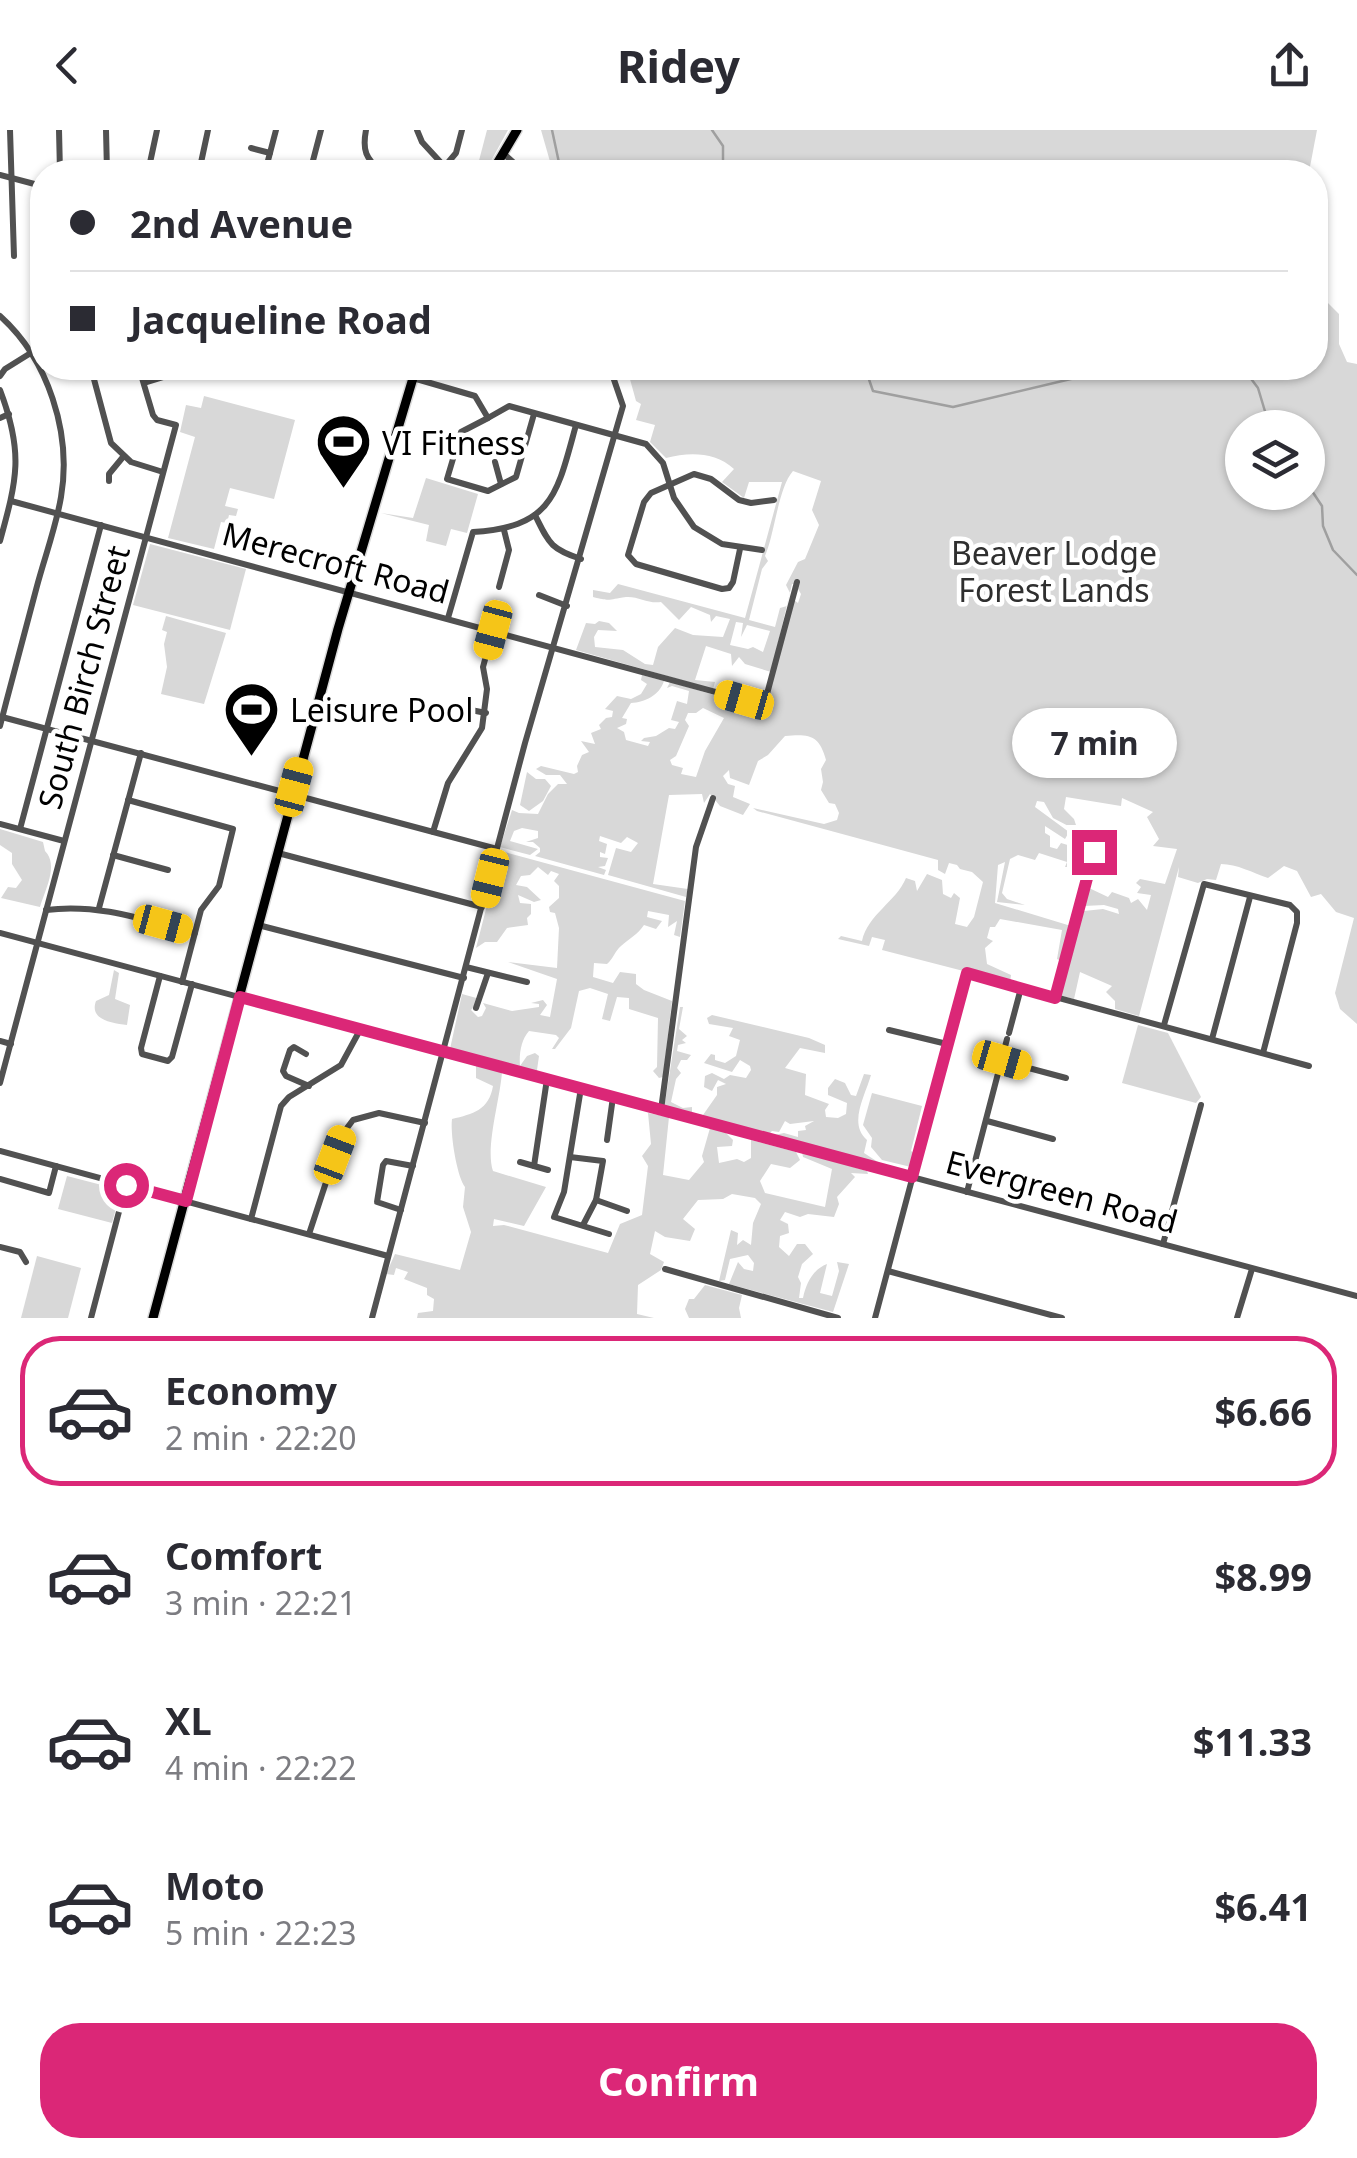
<!DOCTYPE html>
<html lang="en">
<head>
<meta charset="utf-8">
<style>
	:root { --surface:#fff; --page:#f7f7f7; --text:#2b2b33; --muted:#7c7c81; --line:#e1e1e2; --accent:#db2777 }
	body { margin:0; font-family:"Noto Sans",sans-serif; background:var(--page); color:var(--text); height:100vh; display:flex; flex-direction:column; font-size:38px; white-space:nowrap }
	* { box-sizing:border-box; margin:0 }
	p { font-size:32px; color:var(--muted) }
	.icon { flex:none; width:55px; height:55px; fill:none; stroke:currentColor; stroke-width:2; stroke-linecap:round; stroke-linejoin:round }
	.map { position:relative; height:1188px; overflow:hidden }
	.side { display:flex; flex-direction:column; background:var(--surface); flex:1 }
	.side>* { flex:none }
	.banner { position:absolute; left:30px; top:30px; width:1298px; height:220px; border-radius:40px; box-shadow:0 2px 8px #0004; display:grid; align-content:center; height:220px; padding:0 40px; background:var(--surface) }
	.buttons { position:absolute; left:1225px; top:280px; display:grid; gap:20px }
	.buttons a { display:grid; place-items:center; width:100px; height:100px; border-radius:50%; background:var(--surface); box-shadow:0 2px 8px #0004; font-size:50px }
	.end { position:absolute; width:45px; height:45px; margin:-22px; border:12px solid #db2777; background:#fff; box-shadow:0 0 0 5px #fff }
	.from { border-radius:50% }
	.bubble { position:absolute; height:70px; border-radius:35px; background:var(--surface); box-shadow:0 2px 8px #0004; font-size:32px; font-weight:700; line-height:70px; text-align:center }
	.car { position:absolute; width:30px; height:60px; margin:-30px -15px; border-radius:12px; box-shadow:0 0 8px 2px #0007; background:linear-gradient(#f5c518 24%,#345 0 40%,#f5c518 0 76%,#345 0 86%,#f5c518 0) }
	.banner b { display:flex; align-items:center; gap:35px; height:95px; font-size:38px }
	.banner b+b { border-top:2px solid var(--line) }
	.banner i { width:25px; height:25px; background:var(--text) }
	ul { padding:18px 0 0; list-style:none }
	li { display:flex; align-items:center; gap:30px; height:150px; margin:0 20px 15px; padding:0 20px; border:5px solid transparent; border-radius:40px }
	li div { flex:1 }
	li b { display:block; font-size:38px }
	li em { font-style:normal; font-weight:700 }
	li.on { border-color:var(--accent) }
	li>.icon { width:90px; height:90px; stroke-width:1.5 }
	.cta { display:flex; gap:20px; margin-top:auto; padding:20px 40px }
	.cta a { flex:1; height:115px; border-radius:40px; background:var(--accent); color:#fff; font-size:40px; font-weight:700; line-height:115px; text-align:center }
	header { display:flex; justify-content:space-between; align-items:center; height:130px; padding:0 40px; background:var(--surface); font-size:45px; font-weight:700 }
	.map>svg:first-child { display:block }
	.green { fill:#d8d8d8; fill-rule:evenodd }
	.lines { fill:none; stroke-linecap:round; stroke-linejoin:round }
	.stream { stroke:#9f9f9f; stroke-width:2.5 }
	.major-casing { stroke:#dbdbdb; stroke-width:12 }
	.minor { stroke:#515151; stroke-width:6 }
	.major { stroke:#000; stroke-width:9 }
	.route { stroke:#db2777; stroke-width:12 }
	.labels { text-anchor:middle; dominant-baseline:central; stroke-width:9; stroke-linejoin:round; paint-order:stroke }
	.poi-label { font-size:32px; fill:#000; stroke:#fff; text-anchor:start }
	.park-label { font-size:32px; fill:#2f2f2f; stroke:#fff }
	.street-label { font-size:32px; fill:#000; stroke:#fff }
</style>
</head>
<body>
<header><svg class="icon" aria-label="back" viewBox="0 0 24 24"><path d="M15 5l-7 7 7 7"/></svg>Ridey<svg class="icon" aria-label="share" viewBox="0 0 24 24"><path d="M12 15V3M7 8l5-5 5 5M5 13v7h14v-7"/></svg></header>
<div class="map">
<svg width="1357" height="1188" viewBox="0 0 1357 1188">
	<rect width="100%" height="100%" fill="#fff"/>
	<g class="green">
		<path d="M487,0h21l-23,42h-9z"/>
		<path d="M541,0h776l-8,42h-756z"/>
		<path d="M1327,157l1,16 11,11v30l8,18 10,2v660l-17,-15 -5,-16 19,-75 -18,-6 -15,-18 -10,3 -14,-26 -13,-5 -16,12c-15,-5 -31,-14 -47,-14l-5,16 -9,-1 -9,4 -20,-6 1,-10 -40,149 -24,-7v-8l-9,-9 6,-6 -32,-14 -6,27 -16,-4 26,-84 19,-2 16,5 -1,-5 -14,-4 -20,1 5,-18 19,9 4,-5 17,6 2,5 7,-4 9,11 4,-15 -14,-2 4,-6 -5,-4 4,-4 25,5 12,-35 -24,-3 6,-7 -12,-22 6,-5 -31,-14 -1,8 -55,-9 -2,12 10,10 4,12 -25,-13 -9,-16 -7,-1 -2,6 34,25 -4,7 -20,-13v7l5,3v11l7,2 4,-6 23,7 -2,17h-17l2,-5 -28,-9 -4,7 -17,-5 -8,4 -8,34 5,6 18,6 -28,-3 8,-40 -7,3 -3,38 76,23 -10,35 -4,-2 5,-29 -62,-11 -5,8h-5l-3,11 6,3 -8,7 2,16 24,11 -1,8 -128,-33 3,-10 -13,-3 -3,9 -31,-7 3,-3 21,5c6,-27 34,-39 44,-63l9,3 2,10 10,-17 15,6 1,14 8,4 3,-5 6,5 -5,26 12,3 7,-10 9,-35 -11,-10 -12,-3 -3,-4 -8,-2 -4,11 -7,-4v-10l-181,-49 -4,-3 71,16 13,-4 2,-7 -4,-9 -6,-1 -8,-13 2,-8 -2,-13 5,-9c-7,-25 -16,-26 -41,-24l-17,19 -10,6 -9,24 -19,-7 -1,-8 -6,6 5,8 7,2 -2,11 17,7 -7,11 -23,-9 -10,-12 -6,9 -2,-9 -33,1 -16,89 35,5 -2,8 -78,-22 8,-27 15,4 7,-9 -11,-6 -6,6 -21,-7 -1,5 8,3 -2,10 -5,-2v5l8,1 -3,8 -7,1 8,3 -2,5 -69,-19 5,-4v-4l-7,-6h-7l12,-4v-7l-16,-3 -8,3 -4,10 28,8 -8,6 -30,-8 12,-37 7,3 19,1 10,-20 10,-10h9l-7,-9h-14l-10,-6 5,-3 33,8 4,-2 -1,-6 5,-11 7,-3 -8,-11 14,3 -4,-11 10,-4 -2,-4 7,-7 6,-1 1,-6 -8,-2 12,-13 14,3 10,-5 6,-10 -6,-4 1,-5 22,6c-5,15 -19,21 -33,22l-9,15 5,1 -1,5 -9,4 7,4 2,8 22,6 2,-4 -9,-1 3,-3 12,-2 13,-8 6,1 4,-7 -8,-2 6,-19 10,3 2,-13 -17,-5 -5,2 3,-6 75,22 21,2 28,-106 4,3 3,-9 -6,-10h-3l-21,88 -26,-8 -6,-7 -7,9 -1,-12 -25,-8 -11,34 20,2 -2,7 -137,-39 10,-27 9,1 4,-3 10,2 8,8 -19,-1 -4,7 1,10 28,3 22,14 8,1 5,-18 17,-19 18,7 30,2 7,-18 -14,-3 -5,6 -1,-7 -19,-8 -12,13 -18,-18c-13,2 -23,-6 -35,-5 -17,2 -14,5 -33,0v-7l17,3 8,-9 127,34 37,-136h-33l-5,16 -22,-16 12,-13c-19,-17 -44,-17 -68,-11l-16,-16 5,-17 -19,-5 5,-16 -5,-3 -8,-29 5,-1 -1,-3h683v-79zM1242,298h66v64h-66zM793,341l28,10 -9,29 7,15 -14,34 -7,3 -12,23 4,8 -3,13 -7,2 -5,19 -26,-7 13,-51 6,-8 -3,-5c10,-23 13,-68 28,-85zM736,492l7,1 -2,14 6,-12 23,6 -7,21 -10,-5 -5,2 -18,-4zM703,578l21,10 -19,33 -9,26 -15,-3 2,-6 -11,-3 -2,-5 6,-4 13,-30 -4,-6 3,-7h8z"/>
		<path d="M204,266l91,24 -21,79 -44,-11 -5,18 13,3 -2,7 -7,-1 -2,8 -6,-1 -7,27 -46,-11 27,-101 -15,-5 6,-27 15,3z"/>
		<path d="M426,348l52,16 -11,39 -16,-4 -5,17 -20,-5 3,-16 -48,-12 32,5z"/>
		<path d="M150,414l96,25 -16,61 -97,-25z"/>
		<path d="M166,486l60,17 -22,71 -43,-10 6,-27 -3,-23 3,-12 -5,-2z"/>
		<path d="M527,642l9,7h9l6,7 -8,15 -14,10 -9,-6z"/>
		<path d="M0,699l43,13 2,9c14,14 0,39 -5,56l-39,-9 7,-11 8,1 6,-8 -10,-16v-11l-12,-8z"/>
		<path d="M501,721l184,50 -5,36 -6,-2 3,-14 -9,6 1,-12 -21,-4 -1,6 15,4 -6,8 -12,-4c-7,10 -14,13 -23,21 -6,5 -8,13 -14,18l-13,-1 -1,14 20,6 7,-11 16,2v10l8,6 28,11 -9,76 -4,1 -6,-7 4,-4 1,-49 -29,-9v-11l-12,-1 -7,24 -8,-2 6,-25 -18,-6 -11,3 -8,37 -16,21h-3l7,-11 -3,-3 -27,-4c-8,9 -10,23 -9,35l7,-10 8,-3 4,3 -2,14 4,5 -91,-26 12,-55 18,5 -9,11 7,7 4,-1 4,-8 -3,-5 29,8 27,-4v-3l-8,-1 12,-3 4,5 -7,10 10,2 7,-38 -49,-17 49,6 2,-40 -4,-15 -5,-1 -1,-5 10,-9v-12l-5,-5 5,-7 -8,-3 -3,4 -10,-8 -8,8 -9,1 -5,9 11,2 14,13 -7,2 -16,-7 2,8 11,1v10l-4,4 1,7 -21,3 -10,14h-12l-9,6z"/>
		<path d="M114,840l5,3 -4,26 15,6 -3,20c-15,-2 -38,-5 -31,-24l13,-6z"/>
		<path d="M680,877h3l-4,22 8,7 -5,4 4,3 -8,2 -1,6 14,4 -4,5h-6l-4,8 4,5 -5,6 -5,23 12,6 9,-1v6l11,2 14,-20v-8l9,-3 -8,-4 -6,11 -8,-4 1,-11 7,-3 12,6 6,-4 16,3 5,-8 -1,-4 -10,-6 -8,12 -28,-9 7,-9 4,1v5l10,3 11,-7 4,-16 -11,-4 4,-8 -24,-4 -2,-6 5,-3 97,23 16,7v8l-25,-5 -15,20 21,6 -1,21 24,9 -4,6 1,7 12,1 8,-4 1,-11 -19,-8v-7l7,-9 10,4 6,12 5,1 8,-22 7,1c-6,21 -23,49 -4,65l-3,13 17,11 -111,-28 14,-3 14,4v-6l8,-1 -1,-4 9,-5 -24,3 -5,-3 -6,11 -7,-1 -5,5 -103,-27z"/>
		<path d="M1138,895l30,8 33,64 -5,6 -74,-20z"/>
		<path d="M476,935l26,7c-2,28 -17,76 -9,99l53,16 -22,39 -30,-7 -1,7 11,-1 104,28 12,-29 22,-9 6,-49 -6,-10 9,-12 -3,-31 21,4 -6,58 26,5 15,-18 -2,-6 8,-28 15,4 8,8 -1,6 -15,1 2,16 18,-4 7,3 7,-4v-18l45,12 4,8 -10,8 -19,-4 -11,17 5,12 60,14 7,-38 -29,-12 -1,-5 65,19 1,3 -17,-1 4,4 -18,20 2,7 -5,13 -26,-3 -8,3 -15,-5 -5,8 8,4 1,9 -9,3 -1,11 10,9 8,-12h8l8,10 -11,10 -4,13 3,6 -2,15h4c3,-14 9,-28 24,-34l-7,29 12,3 7,-25 -2,-9 12,2 -16,48 -104,-28 9,-22 6,7 9,2 1,-8 -6,-8 -18,4 -5,21 -6,1 12,-51 7,3 -1,12 6,-5 8,5 2,-22 8,-19 -6,-6 -23,-4 -9,5 -25,1 -15,19 12,10 -5,12 -25,-4 -10,-6 -5,23 14,8 -3,8 -23,15 -1,29 17,4h-237l1,-5 15,-2 1,-12 -7,-4v-7l-23,-9 4,-7 -12,-4 -2,7 -8,-1 9,-20 65,16 11,-38 -8,-25 2,-20c-8,-10 -15,-53 -13,-68 21,-5 37,-9 41,-33l-17,-8z"/>
		<path d="M872,963l50,13 -11,45 3,2 -3,14 -29,-7 -11,-13 1,-9 -9,-13z"/>
		<path d="M67,1046l54,14 -9,33 -54,-14z"/>
		<path d="M37,1126l44,12 -13,50h-47z"/>
		<path d="M705,1155l37,10 -3,13 2,10h-52l-4,-9 4,-10h5z"/>
	</g>
	<g class="lines">
		<g class="stream">
			<path d="M552,0l9,42"/>
			<path d="M712,0l11,16v26"/>
			<path d="M865,238l8,23 80,16 122,-29"/>
			<path d="M1054,238l21,10 44,-10"/>
			<path d="M1184,238l26,7 30,-2 9,3 9,12 12,40"/>
			<path d="M1308,355l14,21 1,20 10,24 24,25"/>
		</g>
		<defs>
			<g id="major">
				<path d="M492,42l25,-42"/>
				<path d="M153,1188l185,-689 78,-261"/>
			</g>
		</defs>
		<use href="#major" class="major-casing"/>
		<g class="minor">
			<path d="M10,0l4,126"/>
			<path d="M59,0l1,42"/>
			<path d="M106,0l1,42"/>
			<path d="M366,0c-4,21 0,28 15,42"/>
			<path d="M417,0l5,12 23,25"/>
			<path d="M251,18l19,5"/>
			<path d="M503,23l21,19"/>
			<path d="M361,38l9,-6"/>
			<path d="M148,42l9,-42"/>
			<path d="M199,42l9,-42"/>
			<path d="M265,42l11,-42"/>
			<path d="M310,42l11,-42"/>
			<path d="M440,42l16,-19 6,-23"/>
			<path d="M0,45l42,11"/>
			<path d="M0,186c48,43 72,117 61,181 -5,30 -16,59 -24,89 -12,46 -25,93 -37,140"/>
			<path d="M91,238l20,75 20,19 32,10"/>
			<path d="M534,238l38,6 24,-6"/>
			<path d="M0,246l5,-7 37,-23"/>
			<path d="M413,248l62,18 13,22 21,-12 137,38 17,19 11,35 20,29 28,17 40,6"/>
			<path d="M144,253l36,-11"/>
			<path d="M0,260c24,63 17,89 0,151"/>
			<path d="M0,288l9,-4"/>
			<path d="M488,288l-27,14 -14,47 41,12 28,-14 18,-63"/>
			<path d="M495,332l6,22"/>
			<path d="M109,351v-7l14,-17"/>
			<path d="M11,371l753,204 33,-123"/>
			<path d="M535,385c14,28 15,34 46,44"/>
			<path d="M740,419l-7,33 -4,6 -7,1 -86,-25 -8,-9 16,-53 7,-9 43,-19 17,5 28,21 12,3 23,-3"/>
			<path d="M499,457l10,-37 -5,-20"/>
			<path d="M539,465l28,11"/>
			<path d="M448,488l25,-86c80,-5 84,-38 103,-107"/>
			<path d="M461,578l25,5"/>
			<path d="M2,587l495,132"/>
			<path d="M128,670l105,29 -14,57 -18,24 -19,72"/>
			<path d="M0,694l64,17"/>
			<path d="M20,699l81,-304"/>
			<path d="M433,702l15,-49 34,-55 5,-39 -4,-22 10,-37"/>
			<path d="M278,723l204,54"/>
			<path d="M113,725l55,15"/>
			<path d="M99,778l42,-155"/>
			<path d="M46,780c52,-7 99,10 149,23"/>
			<path d="M258,795l206,53"/>
			<path d="M0,803l1357,363"/>
			<path d="M466,837l61,15"/>
			<path d="M160,846l-19,72 1,6 26,7 4,-4 20,-73"/>
			<path d="M1055,867l39,-144"/>
			<path d="M476,878l12,-35"/>
			<path d="M1164,895l40,-141 86,21 7,7v11l-34,130"/>
			<path d="M889,900l58,14"/>
			<path d="M1009,903l12,-45"/>
			<path d="M1212,909l38,-142"/>
			<path d="M0,911l11,3"/>
			<path d="M306,924l-12,-7 -4,3 -7,21 3,5 23,10"/>
			<path d="M1002,931l64,17"/>
			<path d="M0,953l176,-658 -19,-5 -4,-5 -14,-47"/>
			<path d="M581,958l-17,104 -10,25 55,17"/>
			<path d="M661,980l35,-263 17,-49"/>
			<path d="M987,991l66,18"/>
			<path d="M607,1010l6,-43"/>
			<path d="M0,1021l388,105"/>
			<path d="M570,1027l33,4 -7,39 -13,25"/>
			<path d="M520,1032l28,8"/>
			<path d="M534,1036l13,-87"/>
			<path d="M0,1049l49,14 7,-27"/>
			<path d="M967,1062l40,-153"/>
			<path d="M596,1070l31,11"/>
			<path d="M401,1080l-24,-8 6,-37 3,-4 27,5"/>
			<path d="M251,1089l30,-113 8,-9 52,-32 19,-35"/>
			<path d="M309,1104l26,-79 9,-23 9,-12 26,-7 46,10"/>
			<path d="M1163,1114l38,-139"/>
			<path d="M0,1117l20,5 6,10"/>
			<path d="M665,1139l173,49"/>
			<path d="M888,1141l174,47"/>
			<path d="M91,1188l35,-133"/>
			<path d="M372,1188l153,-575 98,-337 -13,-38"/>
			<path d="M875,1188l92,-345 342,93"/>
			<path d="M1237,1188l15,-49"/>
		</g>
		<use href="#major" class="major"/>
	</g>
	<g class="lines">
		<path class="route" d="M126,1055l60,16 54,-204 672,180 55,-204 88,25 39,-146"/>
	</g>
	<defs>
		<symbol id="stadium-pin" viewBox="-11 -11 22 30"><path d="M0 17L-7.5 6A9.5 9.5 0 1 1 7.5 6Z" fill="#000" stroke="#fff"/><path d="M0-5a6.5 5 0 1 0 0 10a6.5 5 0 1 0 0-10ZM-3.5-1.8h7v3.6h-7Z" fill="#fff"/></symbol>
	</defs>
	<g fill-rule="evenodd">
		<use href="#stadium-pin" x="312" y="280" width="63" height="86"/>
		<use href="#stadium-pin" x="220" y="548" width="63" height="86"/>
	</g>
	<g class="labels">
		<g class="poi-label">
			<text x="382" y="312">VI Fitness</text>
			<text x="290" y="579">Leisure Pool</text>
		</g>
		<g class="park-label">
			<text x="1054" y="422">Beaver Lodge<tspan x="1054" dy="37">Forest Lands</tspan></text>
		</g>
		<g class="street-label">
			<text transform="translate(336 432) rotate(15)">Merecroft Road</text>
			<text transform="translate(83 547) rotate(-75)">South Birch Street</text>
			<text transform="translate(1062 1061) rotate(15)">Evergreen Road</text>
		</g>
	</g>
</svg>
<div class="buttons">
<a><svg class="icon" aria-label="layers" viewBox="0 0 24 24"><path d="M12 4l9 5-9 5-9-5zM3 14l9 5 9-5"/></svg></a>
</div>
<i class="end from" style="left:126px;top:1055px"></i>
<i class="end" style="left:1094px;top:722px"></i>
<div class="bubble" style="left:1012px;top:578px;width:165px">7 min</div>
<i class="car" style="left:493px;top:500px;rotate:195deg"></i>
<i class="car" style="left:744px;top:570px;rotate:286deg"></i>
<i class="car" style="left:294px;top:657px;rotate:15deg"></i>
<i class="car" style="left:490px;top:748px;rotate:194deg"></i>
<i class="car" style="left:163px;top:794px;rotate:105deg"></i>
<i class="car" style="left:1002px;top:930px;rotate:106deg"></i>
<i class="car" style="left:335px;top:1025px;rotate:21deg"></i>
<div class="banner">
<b><i class="from"></i>2nd Avenue</b>
<b><i></i>Jacqueline Road</b>
</div>
</div>
<section class="side">
<ul>
<li class="on"><svg class="icon" aria-label="car" viewBox="0 0 24 24"><path d="M5 17H2v-5l4-1 3-4h7l3 4 3 1v5h-3M9 17h6M6 11h13"/><circle cx="7" cy="17" r="2"/><circle cx="17" cy="17" r="2"/></svg><div><b>Economy</b><p>2 min · 22:20</p></div><em>$6.66</em></li>
<li><svg class="icon" aria-label="car" viewBox="0 0 24 24"><path d="M5 17H2v-5l4-1 3-4h7l3 4 3 1v5h-3M9 17h6M6 11h13"/><circle cx="7" cy="17" r="2"/><circle cx="17" cy="17" r="2"/></svg><div><b>Comfort</b><p>3 min · 22:21</p></div><em>$8.99</em></li>
<li><svg class="icon" aria-label="car" viewBox="0 0 24 24"><path d="M5 17H2v-5l4-1 3-4h7l3 4 3 1v5h-3M9 17h6M6 11h13"/><circle cx="7" cy="17" r="2"/><circle cx="17" cy="17" r="2"/></svg><div><b>XL</b><p>4 min · 22:22</p></div><em>$11.33</em></li>
<li><svg class="icon" aria-label="car" viewBox="0 0 24 24"><path d="M5 17H2v-5l4-1 3-4h7l3 4 3 1v5h-3M9 17h6M6 11h13"/><circle cx="7" cy="17" r="2"/><circle cx="17" cy="17" r="2"/></svg><div><b>Moto</b><p>5 min · 22:23</p></div><em>$6.41</em></li>
</ul>
<div class="cta"><a>Confirm</a></div>
</section>
</body>
</html>
